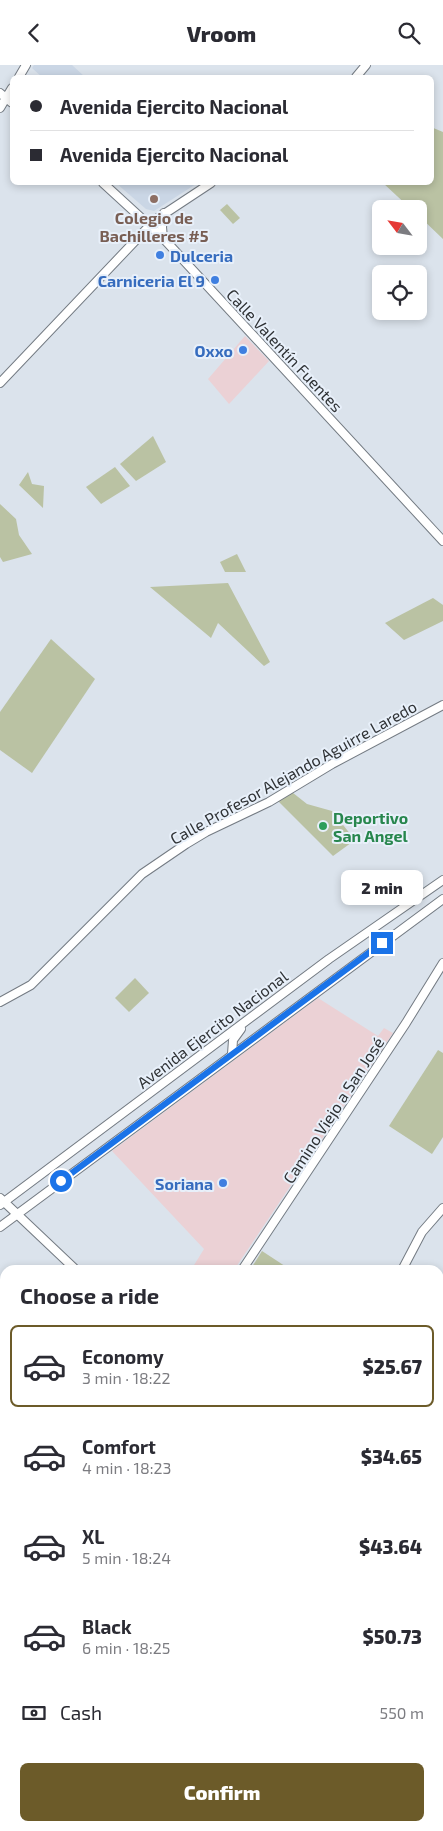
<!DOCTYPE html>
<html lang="en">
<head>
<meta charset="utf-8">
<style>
	:root { --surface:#fff; --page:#f2f2f3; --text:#2b2b33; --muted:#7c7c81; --line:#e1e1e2; --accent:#6c5b29 }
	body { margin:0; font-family:"Exo 2",sans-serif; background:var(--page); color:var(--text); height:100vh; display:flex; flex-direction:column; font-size:19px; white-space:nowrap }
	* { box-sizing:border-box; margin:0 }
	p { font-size:16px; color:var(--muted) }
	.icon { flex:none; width:28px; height:28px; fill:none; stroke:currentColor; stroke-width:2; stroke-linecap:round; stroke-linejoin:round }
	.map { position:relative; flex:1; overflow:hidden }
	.details { position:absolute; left:0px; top:1200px; width:444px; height:566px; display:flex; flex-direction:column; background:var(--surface); border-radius:15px 15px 0 0; box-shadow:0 2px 8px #0003 }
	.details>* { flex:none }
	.banner { position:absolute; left:10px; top:10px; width:424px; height:110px; border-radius:8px; box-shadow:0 2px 8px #0003; display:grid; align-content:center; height:110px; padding:0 20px; background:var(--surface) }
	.needle { width:32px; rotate:301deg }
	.fabs { position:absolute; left:372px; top:135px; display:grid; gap:10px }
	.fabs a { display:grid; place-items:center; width:55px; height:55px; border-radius:8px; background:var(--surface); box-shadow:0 2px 8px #0003; font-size:25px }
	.end { position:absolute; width:22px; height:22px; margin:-11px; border:6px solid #1a73e8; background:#fff; box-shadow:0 0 0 2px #fff }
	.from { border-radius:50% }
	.bubble { position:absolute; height:35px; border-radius:8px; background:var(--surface); box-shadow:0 2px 8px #0003; font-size:16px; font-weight:800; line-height:35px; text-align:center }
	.banner b { display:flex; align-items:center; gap:18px; height:48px; font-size:19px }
	.banner b+b { border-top:1px solid var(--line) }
	.banner i { width:12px; height:12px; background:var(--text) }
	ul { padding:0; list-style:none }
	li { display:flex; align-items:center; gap:15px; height:82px; margin:0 10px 8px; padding:0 10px; border:2px solid transparent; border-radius:8px }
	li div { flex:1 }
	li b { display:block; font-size:19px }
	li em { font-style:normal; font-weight:800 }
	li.on { border-color:var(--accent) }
	li>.icon { width:45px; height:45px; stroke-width:1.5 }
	h2 { padding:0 20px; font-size:22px; line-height:60px }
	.pay { display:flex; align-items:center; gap:12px; height:55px; padding:0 20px; font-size:19px }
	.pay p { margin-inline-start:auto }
	.primary-button { display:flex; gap:10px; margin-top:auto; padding:10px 20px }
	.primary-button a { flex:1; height:58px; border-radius:8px; background:var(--accent); color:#fff; font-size:20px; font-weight:800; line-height:58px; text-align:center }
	header { display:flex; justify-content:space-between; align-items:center; height:65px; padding:0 20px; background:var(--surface); font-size:22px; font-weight:800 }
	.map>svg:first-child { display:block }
	.commercial { fill:#ebd1d5 }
	.built { fill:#cad6e5 }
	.green { fill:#bac2a3 }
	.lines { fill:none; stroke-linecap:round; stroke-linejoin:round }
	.stream { stroke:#8b9eb6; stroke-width:1 }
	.secondary-casing { stroke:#747b83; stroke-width:10 }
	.primary-casing { stroke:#747b83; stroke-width:10 }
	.secondary { stroke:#fff; stroke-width:8 }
	.primary { stroke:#fff; stroke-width:8 }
	.route { stroke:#1a73e8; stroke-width:6 }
	.education-dot { fill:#8d6e63; stroke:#e8f0fa; stroke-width:2 }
	.shop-dot { fill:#3f7fe0; stroke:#e8f0fa; stroke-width:2 }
	.leisure-dot { fill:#2e9e5b; stroke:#e8f0fa; stroke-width:2 }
	.labels { text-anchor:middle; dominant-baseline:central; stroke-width:4; stroke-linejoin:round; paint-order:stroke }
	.education-label { font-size:16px; font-weight:bold; fill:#785e54; stroke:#e8f0fa }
	.shop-label { font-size:16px; font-weight:bold; fill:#366cbe; stroke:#e8f0fa; text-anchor:end }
	.street-label { font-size:16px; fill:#2f3235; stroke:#e8f0fa }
	.leisure-label { font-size:16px; font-weight:bold; fill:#27864d; stroke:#e8f0fa; text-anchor:start }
</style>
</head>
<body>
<header><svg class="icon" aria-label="back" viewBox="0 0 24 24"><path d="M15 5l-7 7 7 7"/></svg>Vroom<svg class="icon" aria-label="search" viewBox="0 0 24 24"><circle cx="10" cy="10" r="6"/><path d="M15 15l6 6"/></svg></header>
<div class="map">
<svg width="443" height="1766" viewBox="0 0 443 1766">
	<rect width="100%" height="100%" fill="#dbe3ec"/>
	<g class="commercial">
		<path d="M245,271l24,25 -40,43 -21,-25z"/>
		<path d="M318,933l60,38 6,-8 9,5 -159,237h-43l13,-21 -92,-98z"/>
	</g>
	<g class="built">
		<path d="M34,0h38l13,12h-43l-10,-9z"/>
		<path d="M116,118h78l2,1 -42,27 -8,-2z"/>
	</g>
	<g class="green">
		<path d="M431,62l12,5v107l-24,-23v-7h-8l-28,-26h48z"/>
		<path d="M227,139l13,14 -7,6 -13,-14z"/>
		<path d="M153,371l13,26 -30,19 -16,-17z"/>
		<path d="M115,402l15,19 -29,18 -15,-17z"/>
		<path d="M28,407l4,12 12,2 -1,22 -24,-23z"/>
		<path d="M0,439l16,15 3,16 13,19 -29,8 -3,-5z"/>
		<path d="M237,489l9,18h-21l-5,-10z"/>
		<path d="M228,518l42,79 -6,4 -46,-43 -7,15 -61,-51z"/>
		<path d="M433,533l10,7v16l-39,19 -19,-17z"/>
		<path d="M51,574l44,40 -63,94 -32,-23v-38z"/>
		<path d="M288,724l19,15 25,7 23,29 -22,16 -57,-57z"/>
		<path d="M135,913l14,15 -20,19 -14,-14z"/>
		<path d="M438,985l5,3v84l-11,17 -43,-28z"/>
		<path d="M262,1186l29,19h-41z"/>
		<path d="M439,1330l4,10v33l-4,5z"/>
	</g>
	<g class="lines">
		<g class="stream">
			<path d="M439,1264l4,-2"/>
			<path d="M0,1757l5,-3"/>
		</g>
		<defs>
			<g id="secondary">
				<path d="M19,12l7,-12"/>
				<path d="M356,12l10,-12"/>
				<path d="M0,28l12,10"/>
				<path d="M0,43l12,-20"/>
				<path d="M103,118l60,55 280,303"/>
				<path d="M163,173l-1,-11 2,-14"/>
				<path d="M0,318l155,-163 56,-37"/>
				<path d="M0,937l31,-17 111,-111 44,-30 20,-12 63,-30 63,-38 111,-59"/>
				<path d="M242,1205l164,-247 37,-60"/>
				<path d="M402,1205l20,-38 21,-24"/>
				<path d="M439,1250l4,-1"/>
				<path d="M439,1273l4,-1"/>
				<path d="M0,1581l5,-8"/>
			</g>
			<g id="primary">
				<path d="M232,989l1,-14 8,-11"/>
				<path d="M0,1133l76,72"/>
				<path d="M0,1140l329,-246 114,-79"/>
				<path d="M0,1162l443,-328"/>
				<path d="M439,1544l4,4"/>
				<path d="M0,1549l5,-1"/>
				<path d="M0,1560h5"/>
				<path d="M439,1568h4"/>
				<path d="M439,1578l4,1"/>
			</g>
		</defs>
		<use href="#secondary" class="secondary-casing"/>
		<use href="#primary" class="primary-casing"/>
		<use href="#secondary" class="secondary"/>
		<use href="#primary" class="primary"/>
	</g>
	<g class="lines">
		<path class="route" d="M61,1116l321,-238"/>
	</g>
	<circle class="education-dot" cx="154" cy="134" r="5"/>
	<g class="shop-dot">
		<circle cx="160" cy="190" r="5"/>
		<circle cx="215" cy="215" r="5"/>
		<circle cx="243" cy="285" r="5"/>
		<circle cx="223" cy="1118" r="5"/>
	</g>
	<circle class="leisure-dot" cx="323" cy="761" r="5"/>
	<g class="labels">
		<g class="education-label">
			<text x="154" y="152">Colegio de<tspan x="154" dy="18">Bachilleres #5</tspan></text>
		</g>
		<g class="shop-label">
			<text x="170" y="190" text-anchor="start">Dulceria</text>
			<text x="205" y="215">Carniceria El 9</text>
			<text x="233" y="285">Oxxo</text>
			<text x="213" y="1118">Soriana</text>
		</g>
		<g class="street-label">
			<text transform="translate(285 285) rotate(47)">Calle Valentín Fuentes</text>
			<text transform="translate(293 707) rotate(-29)">Calle Profesor Alejando Aguirre Laredo</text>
			<text transform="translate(212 964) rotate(-37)">Avenida Ejercito Nacional</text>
			<text transform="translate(333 1045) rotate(-57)">Camino Viejo a San José</text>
		</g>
		<g class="leisure-label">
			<text x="333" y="752">Deportivo<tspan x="333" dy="18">San Angel</tspan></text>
		</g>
	</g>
</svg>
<div class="fabs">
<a><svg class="needle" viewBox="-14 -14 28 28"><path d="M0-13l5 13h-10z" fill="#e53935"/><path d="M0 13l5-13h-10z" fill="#7c7c81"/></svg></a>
<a><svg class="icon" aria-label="locate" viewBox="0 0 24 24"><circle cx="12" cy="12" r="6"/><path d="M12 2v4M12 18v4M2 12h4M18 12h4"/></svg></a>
</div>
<i class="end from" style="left:61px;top:1116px"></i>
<i class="end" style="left:382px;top:878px"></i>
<div class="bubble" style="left:341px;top:805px;width:82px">2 min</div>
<div class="banner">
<b><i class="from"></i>Avenida Ejercito Nacional</b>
<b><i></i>Avenida Ejercito Nacional</b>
</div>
<section class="details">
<h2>Choose a ride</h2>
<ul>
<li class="on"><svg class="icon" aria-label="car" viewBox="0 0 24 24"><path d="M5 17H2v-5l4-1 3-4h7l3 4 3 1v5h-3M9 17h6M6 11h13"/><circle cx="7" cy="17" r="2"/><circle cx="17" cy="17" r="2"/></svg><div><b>Economy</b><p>3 min · 18:22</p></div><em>$25.67</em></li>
<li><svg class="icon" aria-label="car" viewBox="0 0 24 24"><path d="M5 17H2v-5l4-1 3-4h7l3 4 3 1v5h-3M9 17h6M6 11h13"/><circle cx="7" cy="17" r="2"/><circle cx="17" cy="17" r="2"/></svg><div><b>Comfort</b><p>4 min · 18:23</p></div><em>$34.65</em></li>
<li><svg class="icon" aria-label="car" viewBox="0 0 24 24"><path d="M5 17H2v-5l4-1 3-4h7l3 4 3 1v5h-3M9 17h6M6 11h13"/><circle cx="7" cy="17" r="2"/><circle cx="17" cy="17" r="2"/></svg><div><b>XL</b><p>5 min · 18:24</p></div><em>$43.64</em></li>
<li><svg class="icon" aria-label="car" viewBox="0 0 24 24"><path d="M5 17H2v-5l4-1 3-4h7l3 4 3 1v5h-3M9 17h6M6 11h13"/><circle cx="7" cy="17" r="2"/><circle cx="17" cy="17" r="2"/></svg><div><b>Black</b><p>6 min · 18:25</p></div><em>$50.73</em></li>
</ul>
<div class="pay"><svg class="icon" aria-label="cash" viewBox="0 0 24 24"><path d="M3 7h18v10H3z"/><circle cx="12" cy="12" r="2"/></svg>Cash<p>550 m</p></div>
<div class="primary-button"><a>Confirm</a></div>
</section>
</div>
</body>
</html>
